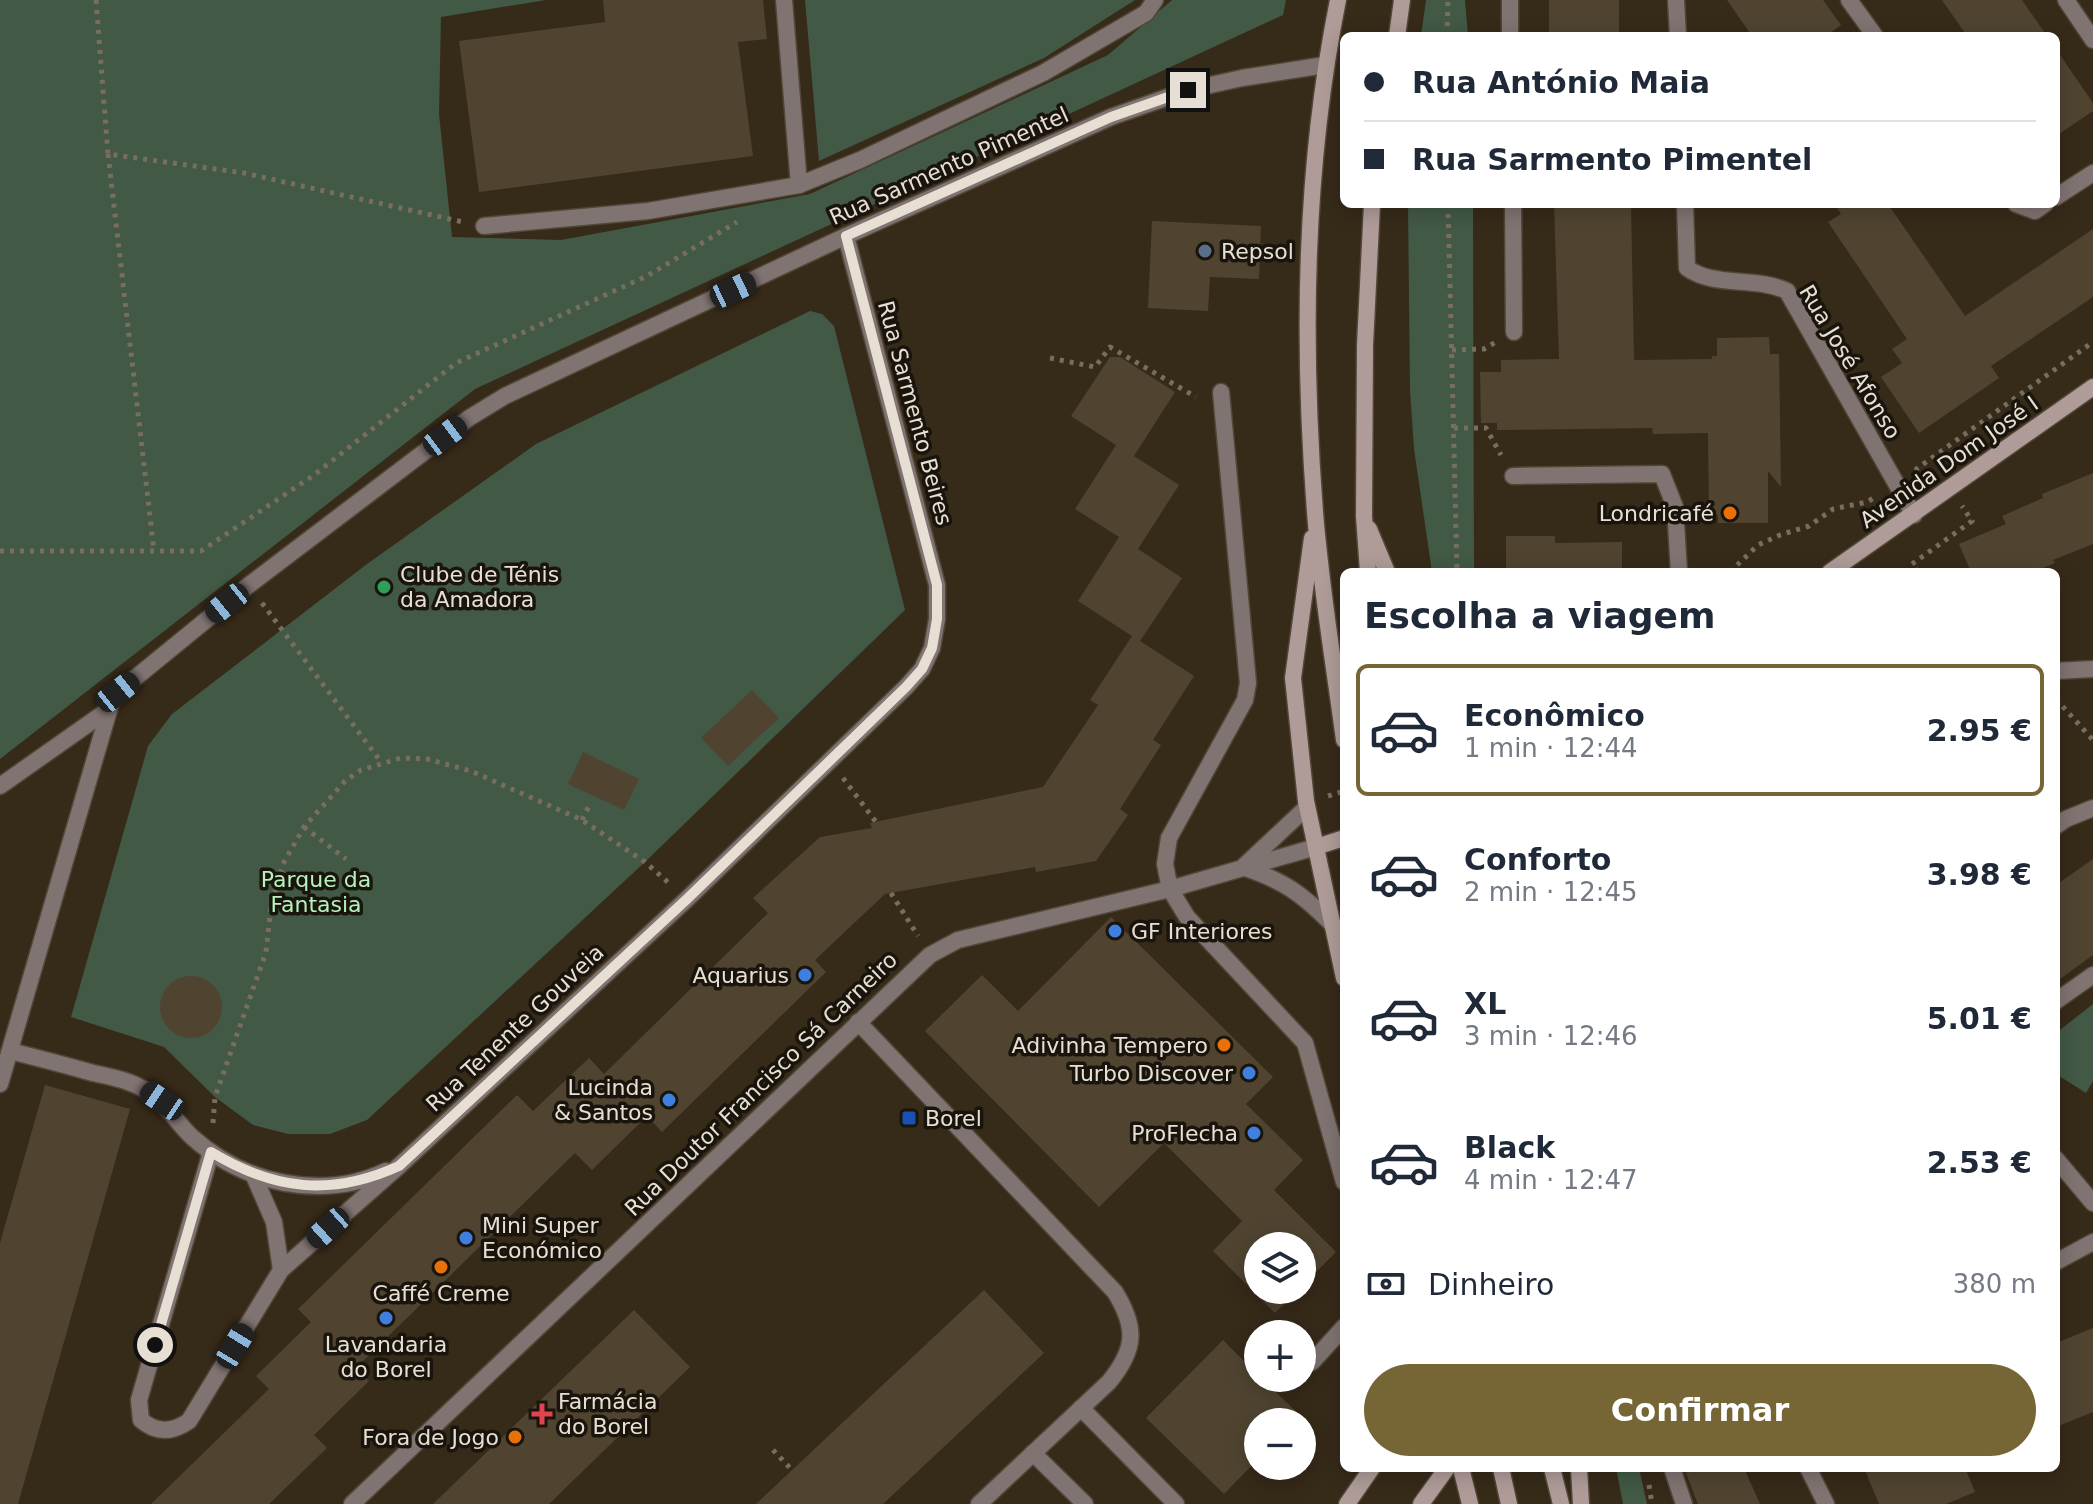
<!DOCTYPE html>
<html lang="pt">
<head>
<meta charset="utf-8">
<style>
	:root { --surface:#fff; --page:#f2f2f3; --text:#1f2937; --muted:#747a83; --line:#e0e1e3; --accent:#766636 }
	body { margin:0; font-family:"DejaVu Sans",sans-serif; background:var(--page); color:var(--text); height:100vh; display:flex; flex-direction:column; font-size:30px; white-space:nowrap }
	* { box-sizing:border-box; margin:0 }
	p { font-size:26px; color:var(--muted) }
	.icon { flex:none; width:44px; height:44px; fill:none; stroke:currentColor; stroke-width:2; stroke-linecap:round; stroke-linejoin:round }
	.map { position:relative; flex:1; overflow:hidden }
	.side { position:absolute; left:1340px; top:568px; width:720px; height:904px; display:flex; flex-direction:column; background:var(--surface); border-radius:12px; box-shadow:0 4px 20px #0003 }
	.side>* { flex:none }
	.banner { position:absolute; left:1340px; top:32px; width:720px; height:176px; border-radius:12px; box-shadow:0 4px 20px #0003; display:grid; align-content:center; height:176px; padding:0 24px; background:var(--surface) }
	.tools { position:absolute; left:1244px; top:1232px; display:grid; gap:16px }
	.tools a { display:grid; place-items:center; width:72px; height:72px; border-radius:50%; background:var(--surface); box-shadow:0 4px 20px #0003; font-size:40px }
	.end { position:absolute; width:36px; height:36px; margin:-18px; border:10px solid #e7dfd4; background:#111; box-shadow:0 0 0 4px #111 }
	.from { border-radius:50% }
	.car { position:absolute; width:24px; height:48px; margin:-24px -12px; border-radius:10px; box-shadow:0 0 6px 2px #0007; background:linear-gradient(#222 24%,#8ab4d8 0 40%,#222 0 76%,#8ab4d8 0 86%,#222 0) }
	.banner b { display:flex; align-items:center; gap:28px; height:76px; font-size:30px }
	.banner b+b { border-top:2px solid var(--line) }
	.banner i { width:20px; height:20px; background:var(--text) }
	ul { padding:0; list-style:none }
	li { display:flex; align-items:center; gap:24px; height:132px; margin:0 16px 12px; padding:0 8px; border:4px solid transparent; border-radius:12px }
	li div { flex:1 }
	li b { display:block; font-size:30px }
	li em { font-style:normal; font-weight:800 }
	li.selected { border-color:var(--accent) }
	li>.icon { width:72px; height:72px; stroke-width:1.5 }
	h2 { padding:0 24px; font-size:36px; line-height:96px }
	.pay { display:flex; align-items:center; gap:20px; height:88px; padding:0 24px; font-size:30px }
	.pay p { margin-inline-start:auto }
	.button { display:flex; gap:16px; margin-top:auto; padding:16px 24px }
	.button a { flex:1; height:92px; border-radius:48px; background:var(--accent); color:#fff; font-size:32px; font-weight:800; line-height:92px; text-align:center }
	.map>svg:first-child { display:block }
	.green { fill:#425945 }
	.building { fill:#504431 }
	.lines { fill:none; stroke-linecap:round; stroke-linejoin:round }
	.lane-casing { stroke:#524737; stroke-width:19 }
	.street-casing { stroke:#524737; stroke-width:19 }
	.secondary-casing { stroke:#524737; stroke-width:19 }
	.path { stroke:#786e5f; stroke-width:5; stroke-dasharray:4 6; stroke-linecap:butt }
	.lane { stroke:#807472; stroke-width:16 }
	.street { stroke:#807472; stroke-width:16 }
	.secondary { stroke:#af9c99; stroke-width:16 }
	.route { stroke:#e7dfd4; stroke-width:10 }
	.service-dot { fill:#5c6f8a; stroke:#19140c; stroke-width:3 }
	.food-dot { fill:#e8710a; stroke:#19140c; stroke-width:3 }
	.leisure-dot { fill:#2e9e5b; stroke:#19140c; stroke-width:3 }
	.shop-dot { fill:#3f7fe0; stroke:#19140c; stroke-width:3 }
	.transit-dot { fill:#1a4fb4; stroke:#19140c; stroke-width:3 }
	.health-dot { fill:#e0444e; stroke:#19140c; stroke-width:3 }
	.labels { text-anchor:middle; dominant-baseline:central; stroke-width:7; stroke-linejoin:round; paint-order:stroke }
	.street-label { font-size:22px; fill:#e7dfd4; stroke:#19140c }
	.poi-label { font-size:22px; fill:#e7dfd4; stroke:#19140c; text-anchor:end }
	.park-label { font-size:22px; fill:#b4f1bd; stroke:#19140c }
</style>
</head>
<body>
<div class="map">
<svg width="2093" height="1504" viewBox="0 0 2093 1504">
	<rect width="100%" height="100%" fill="#362a19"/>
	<g class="green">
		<path d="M0,0h546l-105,17 -2,97 13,123 109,3 249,-46 298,-139 64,-55h114l-3,15 -808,374 -475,370z"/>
		<path d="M805,0h330l-91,58 -225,103z"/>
		<path d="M1426,0h39l3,36h-47z"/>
		<path d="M1408,204h65l1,368h-42l-18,-123 -4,-59z"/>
		<path d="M810,311l12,3 12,12 71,284 -260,252 -278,258 -37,14h-42l-35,-9 -38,-28 -51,-50 -93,-30 77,-271 24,-32 195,-150 169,-120z"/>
		<path d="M2093,1004v77l-7,12 -30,-19v-41z"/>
		<path d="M1616,1468h23l8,36h-24z"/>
	</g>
	<g class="building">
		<path d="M603,0h160l4,39 -29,3 15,114 -274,36 -20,-151 146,-19z"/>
		<rect x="1549" y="0" width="70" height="36"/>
		<path d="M1727,0h96l18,25 -15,11h-74z"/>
		<path d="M1942,0h80l25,36h-80z"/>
		<path d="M2056,49l37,54v8l-37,25z"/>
		<path d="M1554,204h77l3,156 78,-1v-3h5v-18l52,-1 1,17h9l2,133 -13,-16v52h-50v-8l-9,1 -1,-83 -55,1 -1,-6 -155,2v-7h-16l-1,-51h21v-12l58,-1z"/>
		<path d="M1835,204h53l77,112 128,-87v68l-102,69 8,12 -80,55 -38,-56 21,-14 -10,-14 15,-10 -79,-117 13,-8z"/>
		<path d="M1152,221l109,5 -2,53 -49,-2 -2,34 -60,-3z"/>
		<path d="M1110,357h10l55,35 -41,64 45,29 -41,64 44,29 -42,63 54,35 -41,64 8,5 -41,64 8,6 -32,46 -60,11 -1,-5 -150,27 -70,66 11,12 -164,160 -15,-16 -55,54 -17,-17 -219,215 13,13 -55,54 13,13 -58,56h-118l118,-115 -13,-13 55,-54 -13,-13 219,-214 16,16 56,-53 15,16 164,-161 -15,-15 67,-61 52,-9 -2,-5 173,-36 55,-82 -8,-5 42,-64 -54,-35 41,-64 -44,-28 41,-64 -45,-29z"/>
		<path d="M2093,473v71l-40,16 2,3 -21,9h-63l-12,-28 47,-20 -4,-8 41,-18 -1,-4z"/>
		<path d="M1506,536h49v7l67,-1v30h-116z"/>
		<path d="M752,690l27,28 -51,48 -27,-28z"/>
		<path d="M583,752l56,27 -15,31 -56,-26z"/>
		<path d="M2093,859v96l-37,27v-97z"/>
		<path d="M1111,917l162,160 -27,27 57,56 -29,30 62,62 -34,34v-40h-44v44h40l-23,23 -62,-62 29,-30 -78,-78 -65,64 -174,-176 57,-56 36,36z"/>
		<circle cx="191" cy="1007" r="31"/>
		<path d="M45,1085l85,24 -112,395h-18v-261z"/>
		<path d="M984,1290l60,63 -161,151h-127z"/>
		<path d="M634,1310l56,57 -141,137h-116z"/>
		<path d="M2093,1328v84l-37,15v-84z"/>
		<path d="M1223,1340l35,35v3h3l46,44h-49v37l-34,35 -78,-76z"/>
		<path d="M1684,1468h60l16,36h-62z"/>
		<path d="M1864,1468h101l10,24 -29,12h-67z"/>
	</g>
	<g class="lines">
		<defs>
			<g id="lane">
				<path d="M784,0l15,185"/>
				<path d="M484,226l164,-15 151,-26 61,-25 183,-87 103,-60 9,-13"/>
				<path d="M0,786l108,-76"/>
			</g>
			<g id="street">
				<path d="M1510,0v36"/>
				<path d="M1676,0l2,36"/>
				<path d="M1849,0l26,36"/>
				<path d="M2066,0l27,40"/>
				<path d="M2056,197l37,-24"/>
				<path d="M1513,204l1,128"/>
				<path d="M1685,204l2,64c28,20 68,8 100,23l127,224"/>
				<path d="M2016,204l19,7 10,-7"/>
				<path d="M1221,392l27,291 -3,17 -76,138 -4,26 5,25 17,28 118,126 39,139"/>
				<path d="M1513,476l149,-2 13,33 4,65"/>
				<path d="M2056,671l37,-2"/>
				<path d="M2056,826l10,-7 27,-11"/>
				<path d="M1244,866l63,-59"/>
				<path d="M1245,868c39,13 57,26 86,55"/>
				<path d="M2056,1001l37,-26"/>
				<path d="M858,1022l257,270c22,36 21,57 -6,90l-130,122"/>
				<path d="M10,1051c28,7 55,14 83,22 18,4 36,7 52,17 21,12 30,31 47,47 52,47 130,64 194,34"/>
				<path d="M0,1084l112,-384 6,-8 131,-107 220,-167 36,-22 341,-160 265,-119 77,-27 54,-12 83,-13"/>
				<path d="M211,1152l-72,248 2,20c15,13 31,13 48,1l92,-151 118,-104 288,-267 219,-212 16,-18 10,-21 5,-29v-34l-91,-349"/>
				<path d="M2056,1159l37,44"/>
				<path d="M253,1174l21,48 7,48"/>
				<path d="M2056,1262l37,-20"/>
				<path d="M1312,1362l32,-35"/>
				<path d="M1081,1408l95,96"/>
				<path d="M1033,1453l52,51"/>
				<path d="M1672,1468l12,36"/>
				<path d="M1808,1468l18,36"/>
				<path d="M352,1504l578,-549 28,-15 212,-51 146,-42"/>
			</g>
			<g id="secondary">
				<path d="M1338,0c-34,169 -36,341 -23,512 6,76 19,153 29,228"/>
				<path d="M1397,36l5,-36"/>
				<path d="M1369,529l18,43"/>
				<path d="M1312,538l-19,140 13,123 38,177"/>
				<path d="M1368,572l-4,-56 1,-171 7,-141"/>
				<path d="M1830,572l263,-185"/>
				<path d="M1316,847l28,-9"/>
				<path d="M1461,1468l9,36"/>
				<path d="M1501,1468l8,36"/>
				<path d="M1552,1468l9,36"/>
				<path d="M1579,1468l2,36"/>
				<path d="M1347,1504l25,-36"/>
				<path d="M1421,1504l26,-36"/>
			</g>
		</defs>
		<use href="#lane" class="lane-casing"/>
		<use href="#street" class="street-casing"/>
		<use href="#secondary" class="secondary-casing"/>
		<g class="path">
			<path d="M96,0l12,154 136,19 219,49"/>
			<path d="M1447,36l1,-36"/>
			<path d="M108,154l46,397"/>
			<path d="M1448,204l9,368"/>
			<path d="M1452,350l32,-1 12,-7"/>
			<path d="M1050,358l45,9 15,-20 86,50"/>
			<path d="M1454,428h32l15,27"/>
			<path d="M1915,470l178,-128"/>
			<path d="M0,551h201l113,-76 142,-112 191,-87 90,-54"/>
			<path d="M1730,572l28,-27 22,-10 29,-9 24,-17 34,-7 10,-6"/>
			<path d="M1918,572l-6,-8 60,-43 -10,-15"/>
			<path d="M262,603l119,159"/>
			<path d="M2056,699l37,41"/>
			<path d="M843,778l33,44"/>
			<path d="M1328,796l16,-5"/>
			<path d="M582,820l8,-16"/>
			<path d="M304,827l42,32"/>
			<path d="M891,893l27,43"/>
			<path d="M213,1123l2,-26 51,-145 5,-45 12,-43 21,-37 41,-46 16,-11 40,-12 26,1 44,12 111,49 63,42 25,22"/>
			<path d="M773,1450l19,20"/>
			<path d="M1649,1485l3,19"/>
		</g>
		<use href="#lane" class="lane"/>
		<use href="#street" class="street"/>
		<use href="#secondary" class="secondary"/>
	</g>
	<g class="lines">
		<path class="route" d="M155,1345l56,-193c63,38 120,45 188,14l288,-267 219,-212 16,-18 10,-21 5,-29v-34l-91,-349 265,-119 77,-27"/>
	</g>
	<circle class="service-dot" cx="1205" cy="251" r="8"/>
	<g class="food-dot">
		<circle cx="1730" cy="513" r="8"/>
		<circle cx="1224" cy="1045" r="8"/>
		<circle cx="441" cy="1267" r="8"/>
		<circle cx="515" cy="1437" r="8"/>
	</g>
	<circle class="leisure-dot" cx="384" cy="587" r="8"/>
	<g class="shop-dot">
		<circle cx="1115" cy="931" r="8"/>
		<circle cx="805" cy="975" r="8"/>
		<circle cx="1249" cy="1073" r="8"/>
		<circle cx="669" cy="1100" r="8"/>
		<circle cx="1254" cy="1133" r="8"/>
		<circle cx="466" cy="1238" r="8"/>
		<circle cx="386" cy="1318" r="8"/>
	</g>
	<rect class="transit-dot" x="901" y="1110" width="16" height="16" rx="4"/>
	<path class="health-dot" d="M538 1402h8v8h8v8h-8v8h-8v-8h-8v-8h8z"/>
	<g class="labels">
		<g class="street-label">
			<text transform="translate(949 166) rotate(-24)">Rua Sarmento Pimentel</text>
			<text transform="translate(1850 362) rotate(59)">Rua José Afonso</text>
			<text transform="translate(915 413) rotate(75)">Rua Sarmento Beires</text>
			<text transform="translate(1949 462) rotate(-35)">Avenida Dom José I</text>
			<text transform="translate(515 1028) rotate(-43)">Rua Tenente Gouveia</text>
			<text transform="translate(761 1084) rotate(-44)">Rua Doutor Francisco Sá Carneiro</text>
		</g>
		<g class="poi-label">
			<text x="1221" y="251" text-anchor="start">Repsol</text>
			<text x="1714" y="513">Londricafé</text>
			<text x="400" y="574" text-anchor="start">Clube de Ténis<tspan x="400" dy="25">da Amadora</tspan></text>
			<text x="1131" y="931" text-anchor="start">GF Interiores</text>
			<text x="789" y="975">Aquarius</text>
			<text x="1208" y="1045">Adivinha Tempero</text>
			<text x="1233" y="1073">Turbo Discover</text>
			<text x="653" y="1087">Lucinda<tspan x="653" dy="25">&amp; Santos</tspan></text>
			<text x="925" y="1118" text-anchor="start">Borel</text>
			<text x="1238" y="1133">ProFlecha</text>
			<text x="482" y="1225" text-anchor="start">Mini Super<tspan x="482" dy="25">Económico</tspan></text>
			<text x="441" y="1293" text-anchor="middle">Caffé Creme</text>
			<text x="386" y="1344" text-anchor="middle">Lavandaria<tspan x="386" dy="25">do Borel</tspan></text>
			<text x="558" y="1401" text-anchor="start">Farmácia<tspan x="558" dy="25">do Borel</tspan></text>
			<text x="499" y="1437">Fora de Jogo</text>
		</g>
		<g class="park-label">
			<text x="316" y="879">Parque da<tspan x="316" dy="25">Fantasia</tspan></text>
		</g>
	</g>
</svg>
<div class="tools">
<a><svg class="icon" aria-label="layers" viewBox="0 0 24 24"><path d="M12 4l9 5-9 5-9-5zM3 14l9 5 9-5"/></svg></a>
<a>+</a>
<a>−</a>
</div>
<i class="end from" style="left:155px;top:1345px"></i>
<i class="end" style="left:1188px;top:90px"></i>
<i class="car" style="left:733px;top:290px;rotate:65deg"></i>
<i class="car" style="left:445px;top:436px;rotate:53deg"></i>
<i class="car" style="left:227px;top:603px;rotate:231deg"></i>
<i class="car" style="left:118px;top:692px;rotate:51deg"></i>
<i class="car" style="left:162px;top:1101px;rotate:304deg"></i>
<i class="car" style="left:328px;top:1228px;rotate:228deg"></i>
<i class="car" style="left:235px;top:1346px;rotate:31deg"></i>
<div class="banner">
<b><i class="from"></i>Rua António Maia</b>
<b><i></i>Rua Sarmento Pimentel</b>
</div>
<section class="side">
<h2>Escolha a viagem</h2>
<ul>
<li class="selected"><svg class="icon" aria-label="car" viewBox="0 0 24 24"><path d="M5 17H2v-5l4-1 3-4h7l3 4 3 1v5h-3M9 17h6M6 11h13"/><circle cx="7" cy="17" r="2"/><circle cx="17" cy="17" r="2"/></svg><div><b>Econômico</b><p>1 min · 12:44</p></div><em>2.95 €</em></li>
<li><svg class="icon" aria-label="car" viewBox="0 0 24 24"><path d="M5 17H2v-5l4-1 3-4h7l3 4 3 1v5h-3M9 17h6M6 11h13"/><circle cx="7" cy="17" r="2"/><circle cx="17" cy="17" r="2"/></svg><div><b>Conforto</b><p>2 min · 12:45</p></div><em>3.98 €</em></li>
<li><svg class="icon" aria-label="car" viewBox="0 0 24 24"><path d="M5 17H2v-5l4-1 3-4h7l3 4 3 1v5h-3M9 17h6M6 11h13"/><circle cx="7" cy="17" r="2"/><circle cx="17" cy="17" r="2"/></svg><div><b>XL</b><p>3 min · 12:46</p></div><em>5.01 €</em></li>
<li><svg class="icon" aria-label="car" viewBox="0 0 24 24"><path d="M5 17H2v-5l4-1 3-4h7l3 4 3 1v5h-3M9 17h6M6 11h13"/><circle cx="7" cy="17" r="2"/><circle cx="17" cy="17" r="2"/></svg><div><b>Black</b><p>4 min · 12:47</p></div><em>2.53 €</em></li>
</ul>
<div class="pay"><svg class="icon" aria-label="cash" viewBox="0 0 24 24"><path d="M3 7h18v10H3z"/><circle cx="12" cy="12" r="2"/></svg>Dinheiro<p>380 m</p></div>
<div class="button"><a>Confirmar</a></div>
</section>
</div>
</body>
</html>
